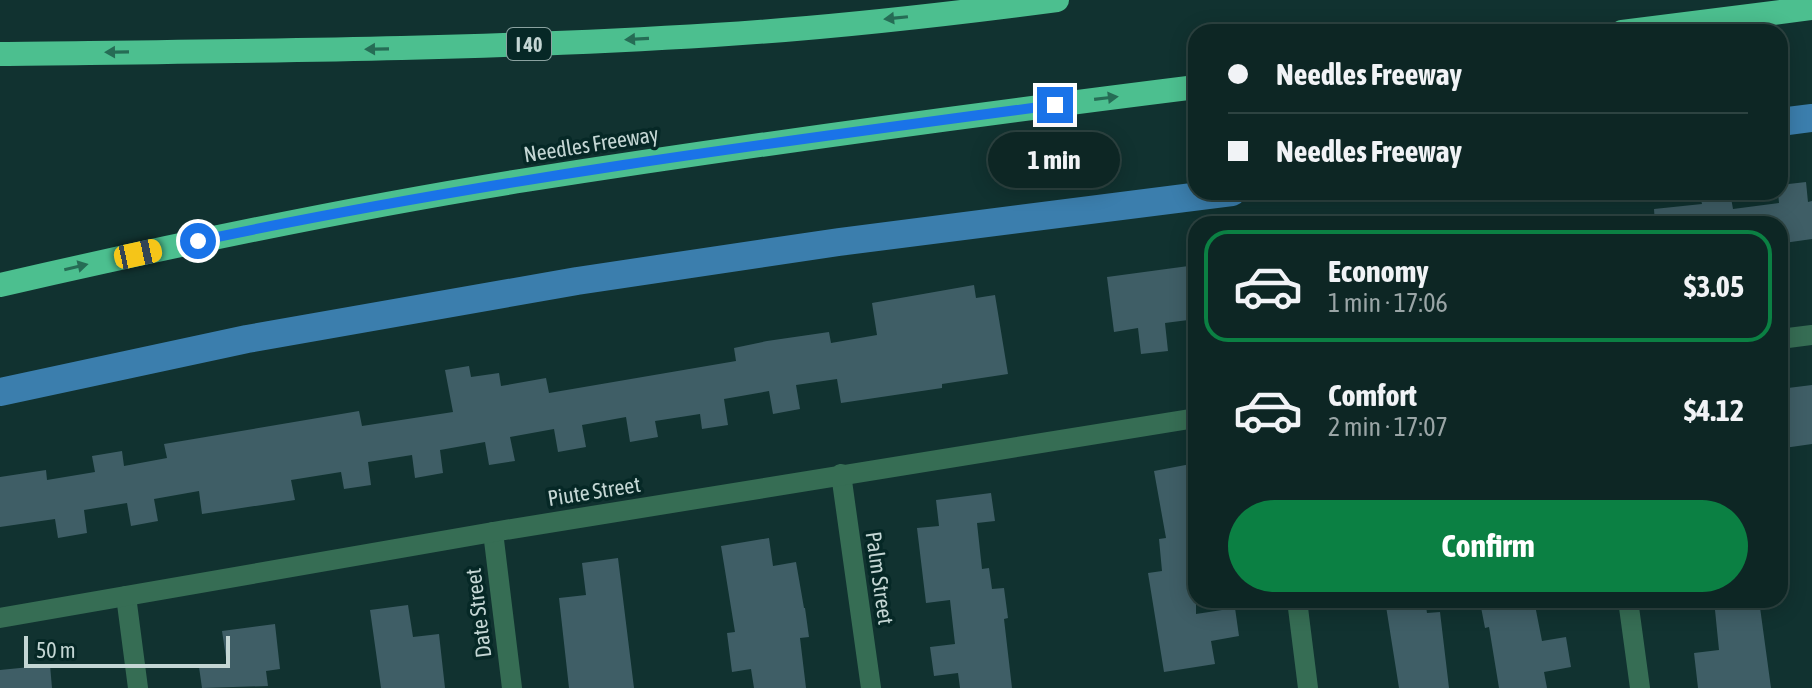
<!DOCTYPE html>
<html lang="en">
<head>
<meta charset="utf-8">
<style>
	:root { --surface:#0d2624; --page:#162e2c; --text:#f1f3f6; --muted:#9aa5a6; --line:#2d4341; --accent:#0b8043 }
	body { margin:0; font-family:"Asap Condensed",sans-serif; background:var(--page); color:var(--text); height:100vh; display:flex; flex-direction:column; font-size:30px; white-space:nowrap }
	* { box-sizing:border-box; margin:0 }
	p { font-size:26px; color:var(--muted) }
	.icon { flex:none; width:44px; height:44px; fill:none; stroke:currentColor; stroke-width:2; stroke-linecap:round; stroke-linejoin:round }
	.map { position:relative; flex:1; overflow:hidden }
	.side { position:absolute; left:1188px; top:216px; width:600px; height:392px; display:flex; flex-direction:column; background:var(--surface); border-radius:24px; box-shadow:0 4px 20px #0003,0 0 0 2px var(--line) }
	.side>* { flex:none }
	.guide { position:absolute; left:1188px; top:24px; width:600px; height:176px; border-radius:24px; box-shadow:0 4px 20px #0003,0 0 0 2px var(--line); display:grid; align-content:center; height:176px; padding:0 40px; background:var(--surface) }
	.scale { position:absolute; left:24px; bottom:20px; width:206px; box-sizing:border-box; padding-left:8px; border:4px solid #c4d6d4; border-top:0; font-size:22px; line-height:28px; white-space:nowrap; color:#c4d6d4; -webkit-text-stroke:6px #062826; paint-order:stroke }
	.end { position:absolute; width:36px; height:36px; margin:-18px; border:10px solid #1a73e8; background:#fff; box-shadow:0 0 0 4px #fff }
	.from { border-radius:50% }
	.bubble { position:absolute; height:56px; border-radius:28px; background:var(--surface); box-shadow:0 4px 20px #0003,0 0 0 2px var(--line); font-size:26px; font-weight:700; line-height:56px; text-align:center }
	.car { position:absolute; width:24px; height:48px; margin:-24px -12px; border-radius:10px; box-shadow:0 0 6px 2px #0007; background:linear-gradient(#f5c518 24%,#345 0 40%,#f5c518 0 76%,#345 0 86%,#f5c518 0) }
	.guide b { display:flex; align-items:center; gap:28px; height:76px; font-size:30px }
	.guide b+b { border-top:2px solid var(--line) }
	.guide i { width:20px; height:20px; background:var(--text) }
	ul { padding:14px 0 0; list-style:none }
	li { display:flex; align-items:center; gap:24px; height:112px; margin:0 16px 12px; padding:0 24px; border:4px solid transparent; border-radius:24px }
	li div { flex:1 }
	li b { display:block; font-size:30px }
	li em { font-style:normal; font-weight:700 }
	li.current { border-color:var(--accent) }
	li>.icon { width:72px; height:72px; stroke-width:1.5 }
	.button { display:flex; gap:16px; margin-top:auto; padding:16px 40px }
	.button a { flex:1; height:92px; border-radius:48px; background:var(--accent); color:#fff; font-size:32px; font-weight:700; line-height:92px; text-align:center }
	.map>svg:first-child { display:block }
	.lines { fill:none; stroke-linecap:round; stroke-linejoin:round }
	.canal { stroke:#3b7ead; stroke-width:28 }
	.building { fill:#3f5e66 }
	.minor { stroke:#366d54; stroke-width:20 }
	.motorway { stroke:#4cbf8f; stroke-width:24 }
	.oneway { fill:#266c55 }
	.route { stroke:#1a73e8; stroke-width:10 }
	.labels { text-anchor:middle; dominant-baseline:central; stroke-width:7; stroke-linejoin:round; paint-order:stroke }
	.shield { fill:#062826; stroke:#8ba2a0; stroke-width:2 }
	.shield-label { font-size:20px; font-weight:bold; fill:#c4d6d4 }
	.street-label { font-size:22px; fill:#c4d6d4; stroke:#062826 }
</style>
</head>
<body>
<div class="map">
<svg width="1812" height="688" viewBox="0 0 1812 688">
	<rect width="100%" height="100%" fill="#113230"/>
	<g class="lines">
		<g class="canal">
			<path d="M1780,122l32,-4"/>
			<path d="M0,392l247,-53 330,-58 262,-39 393,-50"/>
		</g>
	</g>
	<g class="building">
		<path d="M1806,182l2,20 4,-1v38l-28,4 -2,-19h-127l-1,-15 48,-5 -2,-9 30,-3 3,17 46,-6 -1,-11h2v-7z"/>
		<path d="M1196,265v54l-31,4 3,28 -27,3 -3,-26 -24,4 -7,-55z"/>
		<path d="M974,285l2,13 19,-3 13,79 -66,10v4l-101,15 -4,-24 -41,6 4,24 -27,5 -4,-23 -45,8 4,26 -26,4 -2,-15 -45,7 3,16 -28,5 -4,-25 -44,8 4,22 -28,5 -4,-23 -44,8 5,24 -26,4 -4,-23 -45,8 3,23 -28,5 -3,-23 -44,7 3,23 -27,4 -3,-17 -50,8 4,20 -93,14 -3,-23 -45,8 4,22 -27,5 -4,-23 -43,7 3,23 -29,5 -3,-19 -55,8v-50l46,-7 1,10 48,-8 -3,-16 30,-5 2,15 43,-8 -3,-14 195,-33 3,15 91,-14 -8,-42 24,-4 2,11 28,-4 2,13 45,-8 3,15 187,-32 -2,-13 33,-7 62,-9 2,11 46,-8 -5,-32z"/>
		<path d="M1812,385v59l-28,4 -4,-33v-26z"/>
		<path d="M1196,463v151l39,-6 4,28 -28,5 4,23 -51,8 -16,-99 14,-2 -3,-32 7,-1 -12,-67z"/>
		<path d="M991,493l4,28 -18,2 5,46 7,-1 3,21 12,-1 4,30 -4,1 8,69h-52l-2,-15 -24,3 -4,-29 25,-3 -5,-44 -24,3 -9,-75 22,-2 -3,-26z"/>
		<path d="M769,538l4,28 23,-4 8,46h1l4,29 -9,1 6,50h-52l-3,-19 -19,3 -5,-39 8,-1 -14,-86z"/>
		<path d="M618,558l16,130h-65l-10,-90 27,-3 -4,-32z"/>
		<path d="M1385,600h40l2,13 13,-1 9,76h-50z"/>
		<path d="M1494,600h40l8,41 24,-4 5,30 -27,5 3,16h-48l-10,-61 -4,1 -5,-26z"/>
		<path d="M1714,600h45l12,88h-73l-4,-35 25,-3z"/>
		<path d="M408,605l5,32 26,-3 6,54h-64l-11,-78z"/>
		<path d="M275,624l5,45 -14,2 2,15 -66,2 -3,-21 28,-3 -5,-33z"/>
		<path d="M50,665l2,23h-52v-18z"/>
	</g>
	<g class="lines">
		<g class="minor">
			<path d="M1780,339l32,-4"/>
			<path d="M841,474l30,214"/>
			<path d="M493,532l19,156"/>
			<path d="M126,596l12,92"/>
			<path d="M1297,600l11,88"/>
			<path d="M1628,600l12,88"/>
			<path d="M0,618l493,-86 703,-114"/>
		</g>
		<g class="motorway">
			<path d="M1622,32l190,-24"/>
			<path d="M0,54c238,-3 476,-4 714,-19 114,-7 229,-20 343,-35"/>
			<path d="M0,285c174,-40 349,-77 526,-105 223,-35 446,-65 670,-93"/>
		</g>
	</g>
	<defs><path id="oneway-solid" d="M-6-.8H1V-3.2L6.5 0L1 3.2V.8H-6Z" transform="scale(2)"/></defs>
	<g class="oneway">
		<use href="#oneway-solid" transform="translate(896 18) rotate(174)"/>
		<use href="#oneway-solid" transform="translate(637 39) rotate(177)"/>
		<use href="#oneway-solid" transform="translate(377 49) rotate(179)"/>
		<use href="#oneway-solid" transform="translate(117 52) rotate(179)"/>
		<use href="#oneway-solid" transform="translate(1106 98) rotate(-7)"/>
		<use href="#oneway-solid" transform="translate(76 267) rotate(-13)"/>
	</g>
	<g class="lines">
		<path class="route" d="M198,241c283,-60 570,-98 857,-136"/>
	</g>
	<g class="labels">
		<rect class="shield" x="507" y="28" width="44" height="32" rx="6"/>
		<g class="shield-label">
			<text x="529" y="44">I 40</text>
		</g>
		<g class="street-label">
			<text transform="translate(591 144) rotate(-9)">Needles Freeway</text>
			<text transform="translate(594 491) rotate(-9)">Piute Street</text>
			<text transform="translate(880 578) rotate(82)">Palm Street</text>
			<text transform="translate(478 613) rotate(-97)">Date Street</text>
		</g>
	</g>
</svg>
<div class="scale">50 m</div>
<i class="end from" style="left:198px;top:241px"></i>
<i class="end" style="left:1055px;top:105px"></i>
<div class="bubble" style="left:988px;top:132px;width:132px">1 min</div>
<i class="car" style="left:138px;top:254px;rotate:78deg"></i>
<div class="guide">
<b><i class="from"></i>Needles Freeway</b>
<b><i></i>Needles Freeway</b>
</div>
<section class="side">
<ul>
<li class="current"><svg class="icon" aria-label="car" viewBox="0 0 24 24"><path d="M5 17H2v-5l4-1 3-4h7l3 4 3 1v5h-3M9 17h6M6 11h13"/><circle cx="7" cy="17" r="2"/><circle cx="17" cy="17" r="2"/></svg><div><b>Economy</b><p>1 min · 17:06</p></div><em>$3.05</em></li>
<li><svg class="icon" aria-label="car" viewBox="0 0 24 24"><path d="M5 17H2v-5l4-1 3-4h7l3 4 3 1v5h-3M9 17h6M6 11h13"/><circle cx="7" cy="17" r="2"/><circle cx="17" cy="17" r="2"/></svg><div><b>Comfort</b><p>2 min · 17:07</p></div><em>$4.12</em></li>
</ul>
<div class="button"><a>Confirm</a></div>
</section>
</div>
</body>
</html>
